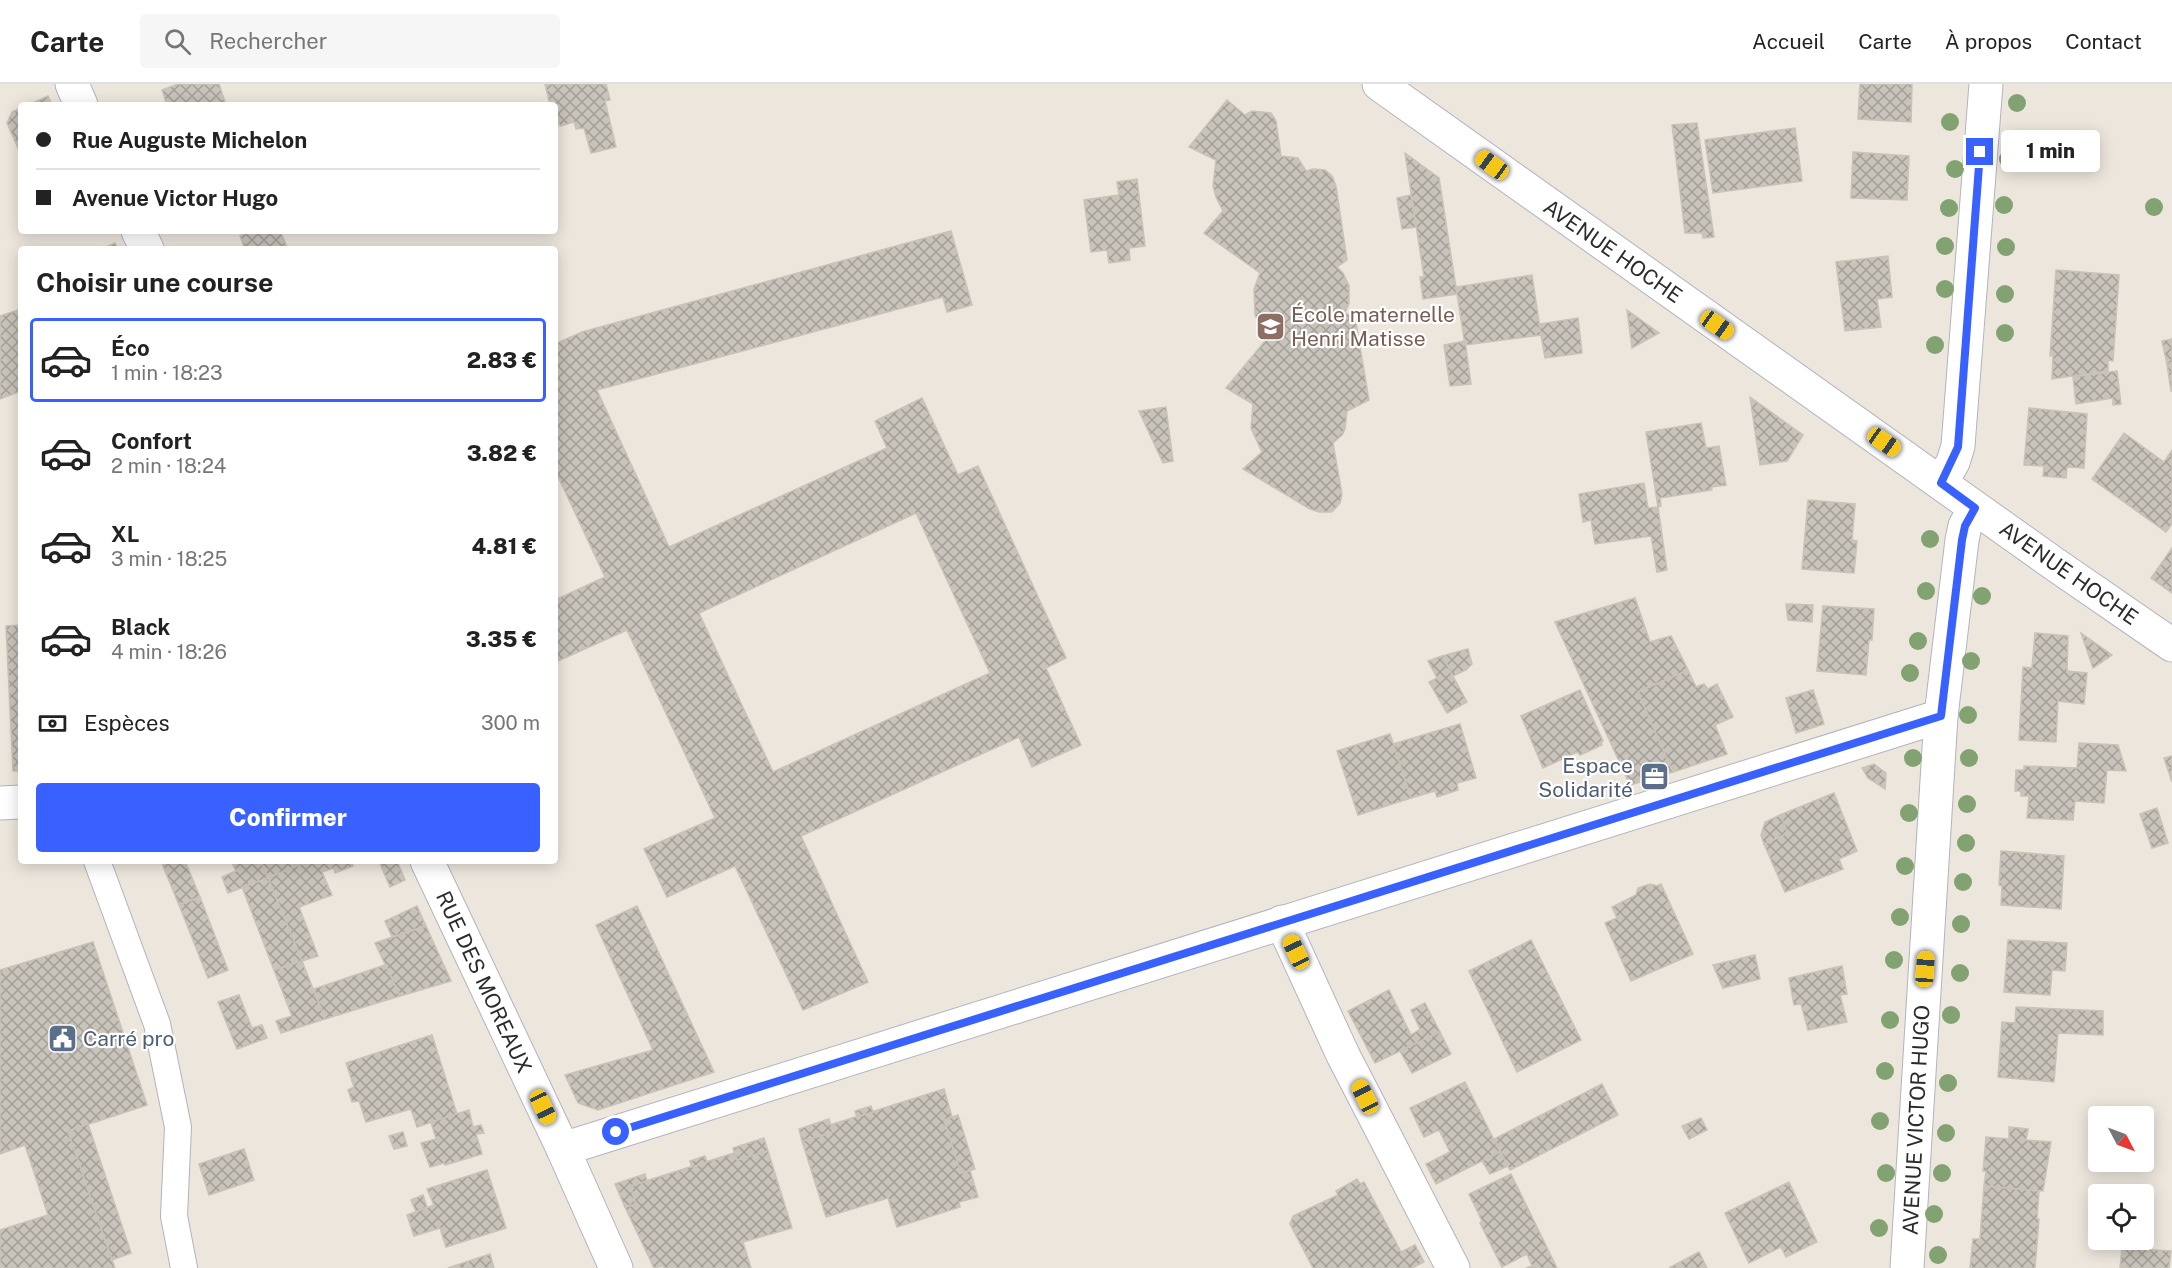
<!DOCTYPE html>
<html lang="fr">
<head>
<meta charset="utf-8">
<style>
	:root { --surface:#fff; --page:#f6f6f6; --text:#222; --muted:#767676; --line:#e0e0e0; --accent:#3861ff }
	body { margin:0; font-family:"Public Sans",sans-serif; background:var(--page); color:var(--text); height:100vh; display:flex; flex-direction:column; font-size:22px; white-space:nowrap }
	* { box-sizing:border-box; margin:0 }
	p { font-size:20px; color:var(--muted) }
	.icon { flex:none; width:33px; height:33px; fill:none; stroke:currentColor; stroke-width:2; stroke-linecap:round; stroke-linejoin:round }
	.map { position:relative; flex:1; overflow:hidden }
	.drawer { position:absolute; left:18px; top:162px; width:540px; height:618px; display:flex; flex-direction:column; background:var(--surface); border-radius:6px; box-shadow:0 3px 15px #0003 }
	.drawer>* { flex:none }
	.hud { position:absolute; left:18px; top:18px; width:540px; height:132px; border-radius:6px; box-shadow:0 3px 15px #0003; display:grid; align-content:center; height:132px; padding:0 18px; background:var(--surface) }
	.needle { width:39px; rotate:131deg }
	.controls { position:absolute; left:2088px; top:1022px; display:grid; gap:12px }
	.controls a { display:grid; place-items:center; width:66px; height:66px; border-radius:6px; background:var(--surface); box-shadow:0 3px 15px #0003; font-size:30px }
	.end { position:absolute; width:27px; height:27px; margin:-14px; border:8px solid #3861ff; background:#fff; box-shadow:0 0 0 3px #fff }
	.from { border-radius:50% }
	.bubble { position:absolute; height:42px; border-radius:6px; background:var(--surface); box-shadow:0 3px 15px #0003; font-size:20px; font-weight:800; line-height:42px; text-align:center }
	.car { position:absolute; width:18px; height:36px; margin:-18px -9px; border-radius:8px; box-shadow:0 0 4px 2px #0007; background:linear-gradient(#f5c518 24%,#345 0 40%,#f5c518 0 76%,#345 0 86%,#f5c518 0) }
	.hud b { display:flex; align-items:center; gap:21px; height:57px; font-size:22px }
	.hud b+b { border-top:2px solid var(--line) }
	.hud i { width:15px; height:15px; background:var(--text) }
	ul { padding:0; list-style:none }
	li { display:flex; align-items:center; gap:18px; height:84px; margin:0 12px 9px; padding:0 6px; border:3px solid transparent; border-radius:6px }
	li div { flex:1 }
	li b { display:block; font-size:22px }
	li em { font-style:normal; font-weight:800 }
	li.selected { border-color:var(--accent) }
	li>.icon { width:54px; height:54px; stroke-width:1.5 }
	h2 { padding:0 18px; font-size:27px; line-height:72px }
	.pay { display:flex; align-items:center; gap:15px; height:66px; padding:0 18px; font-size:22px }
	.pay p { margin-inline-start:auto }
	.primary-button { display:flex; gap:12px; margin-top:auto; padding:12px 18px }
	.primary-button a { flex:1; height:69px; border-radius:6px; background:var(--accent); color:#fff; font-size:24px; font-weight:800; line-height:69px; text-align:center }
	header { display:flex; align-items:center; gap:36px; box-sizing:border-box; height:84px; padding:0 30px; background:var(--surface); border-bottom:2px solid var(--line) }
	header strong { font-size:28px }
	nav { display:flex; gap:33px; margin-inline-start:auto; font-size:21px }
	.search { width:420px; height:54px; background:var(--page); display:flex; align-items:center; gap:15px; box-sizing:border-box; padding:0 21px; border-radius:6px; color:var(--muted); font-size:22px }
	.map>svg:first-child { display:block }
	.building { fill:url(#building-cross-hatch); stroke:#c9c2b6; stroke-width:1.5; fill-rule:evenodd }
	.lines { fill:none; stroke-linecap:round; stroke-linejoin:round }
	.service-casing { stroke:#b1b4bf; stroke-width:28 }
	.minor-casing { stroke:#b1b4bf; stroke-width:35 }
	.service { stroke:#fff; stroke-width:26 }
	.minor { stroke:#fff; stroke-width:33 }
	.tree { fill:#82a371 }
	.route { stroke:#3861ff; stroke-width:8 }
	.labels { text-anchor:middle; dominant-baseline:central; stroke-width:4.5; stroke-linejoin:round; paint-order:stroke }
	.street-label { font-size:21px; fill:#2b2b2b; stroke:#fff }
	.education-label { font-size:21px; fill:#785e54; stroke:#fff; text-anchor:start }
	.service-label { font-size:21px; fill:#4e5e75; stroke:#fff; text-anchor:end }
</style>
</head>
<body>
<header>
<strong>Carte</strong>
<div class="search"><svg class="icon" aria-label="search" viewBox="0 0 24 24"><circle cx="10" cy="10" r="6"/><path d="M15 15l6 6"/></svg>Rechercher</div>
<nav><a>Accueil</a><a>Carte</a><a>À propos</a><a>Contact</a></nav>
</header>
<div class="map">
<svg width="2172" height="1184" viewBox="0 0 2172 1184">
	<defs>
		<pattern id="building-cross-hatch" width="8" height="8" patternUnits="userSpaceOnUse" patternTransform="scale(1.5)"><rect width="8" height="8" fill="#c9c4bb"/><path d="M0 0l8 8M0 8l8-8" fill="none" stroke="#a39f98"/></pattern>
	</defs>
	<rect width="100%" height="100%" fill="#ede6dd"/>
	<g class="building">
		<path d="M178,0h41l7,21h-59l-5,-15z"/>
		<path d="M545,0h61l4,16 -5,1 11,46 -25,6 -7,-25 -8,1 -2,-7 -14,4 -5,-13v-8h-5z"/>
		<path d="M1860,0h52l-1,38 -53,-3z"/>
		<path d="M48,12l4,9h-24z"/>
		<path d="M1227,16l18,15 7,-4 19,2 5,8 5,35 17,2 8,13 7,-2 12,1 7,6 4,10 11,74 -10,7 6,6 6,13v17l-4,10 10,4 14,83 -22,11 -2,18 -3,6 -9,8 9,51 -2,9 -8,9h-13l-9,-3 -67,-40 19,-17 -11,-24 2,-24 -27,-16 44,-53 -6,-4 -9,-16 -1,-26 6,-16 -56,-40 19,-22 -7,-14 -3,-11 3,-26 -27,-13z"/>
		<path d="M21,24v38l-3,2 -11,-25 5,-11z"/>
		<path d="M1697,39l17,114 -11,1 -1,-5h-17l-13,-108z"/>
		<path d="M1795,44l7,53 -89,12 -8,-53z"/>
		<path d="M1853,68l56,4 -2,44 -56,-2z"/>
		<path d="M1405,69l34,25 18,116 -34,5 -3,-22h4z"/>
		<path d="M1137,95l8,67 -16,2 1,12 -21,3 -2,-13 -16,2 -7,-52 35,-5 -2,-13z"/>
		<path d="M1411,111l5,32 -14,2 -5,-31z"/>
		<path d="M251,147h29l8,18h-43l-5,-13z"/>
		<path d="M951,147l21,74 -25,7 -4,-15 -346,93 72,157 218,-99 -12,-27 47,-23 36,77 20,-9 88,192 -20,10 35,77 -49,22 -13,-30 -218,99 67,146 -65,28 -68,-144 -68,31 -23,-48 71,-31 -88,-188 -69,31 -3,-8v-53l50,-23 -50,-107v-126l27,-12zM916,429l74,160 -217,99 -74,-159z"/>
		<path d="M115,159l3,6h-16z"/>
		<path d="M1888,172l4,41 -15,2 4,28 -36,4 -9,-69z"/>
		<path d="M2056,186l63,5 -6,86 -5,-1v11l-56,8 1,-24 -3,1z"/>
		<path d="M1532,191l9,60 -76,10 -9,-58z"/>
		<path d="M21,225v82l-21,8v-83z"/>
		<path d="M1627,226l32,23 -27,15z"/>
		<path d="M1578,234l4,35 -37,5 -6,-34z"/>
		<path d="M2172,255v24l-5,1 -5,-23z"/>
		<path d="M1465,257l6,43 -21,2 -6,-41z"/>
		<path d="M2172,279v28h-1l-4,-27z"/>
		<path d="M2117,287l4,33 -8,1v-7l-37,6 -3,-27z"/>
		<path d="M1750,313l53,38 -16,26 -27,4z"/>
		<path d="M1166,323l7,54 -10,2 -24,-52z"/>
		<path d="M2029,324l58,6 -3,54 -17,-1 -1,11 -23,-2 1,-10 -20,-1z"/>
		<path d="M1701,339l5,25 13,-2 7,39 -15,2 1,3 -52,8 1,8 -3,1 -12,-75z"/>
		<path d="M2124,349l40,29 8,-12v74l-6,8 -74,-53z"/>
		<path d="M1644,399l4,25 10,-1 9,63 -10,2 -6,-36 -56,8 -4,-24 -8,2 -4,-28z"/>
		<path d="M1808,416l47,4 -3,36 5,1 -3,32 -52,-4z"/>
		<path d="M2172,464v45l-21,-15z"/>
		<path d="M1635,514l15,44 21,-6 17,34 -50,22 35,80 -43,13 -75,-163z"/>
		<path d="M1786,520l27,1 -1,17 -24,-2z"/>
		<path d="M1823,522l51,3 -2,31h-3l-3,35 -49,-4z"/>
		<path d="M21,541v146h-8l-7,-145z"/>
		<path d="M2035,549l33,3 -1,35 20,2 -3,31 -26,-3 -2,41 -37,-2 4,-73 9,1z"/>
		<path d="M2081,549l31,22 -19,13z"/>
		<path d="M1468,565l4,15 -6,6 -13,6 -11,-20z"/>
		<path d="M1442,572l25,46 -20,11 -18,-31 8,-4 -9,-17z"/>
		<path d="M1688,586l8,17 8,-3 4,5 9,-5 16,33 -18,8 12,29 -54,18 -35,-80z"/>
		<path d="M1580,606l23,51 -2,1 1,3 -22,10 -3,-3 -34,16 -22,-52z"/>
		<path d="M1813,606l11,34 -28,9 -10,-35z"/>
		<path d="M1460,640l16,54 -19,5 1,7 -21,7 -2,-6 -24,7 -18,-54z"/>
		<path d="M1390,650l21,64 -53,17 -21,-64z"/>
		<path d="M2079,659l39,2 8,26 -19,-1 -3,33 -29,-2 -2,19 -46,-2 2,-22h-8v-5h-6l1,-21h8v-4l53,2z"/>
		<path d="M2172,672v26l-8,-24z"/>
		<path d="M1874,680l12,9 -1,16 -17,-11 -6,-10z"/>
		<path d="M1834,709l23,58 -18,8 4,10 -58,23 -21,-48 24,-11 -8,-18z"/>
		<path d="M2157,724l11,35 -16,5 -12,-34z"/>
		<path d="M1780,731l8,18 -24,11 -3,-9 4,-13z"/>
		<path d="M2001,767l63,5 -3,53 -60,-4 1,-19 -3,-1z"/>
		<path d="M161,777h24l15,36 -21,8z"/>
		<path d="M231,777h30l7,17 -40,15 -6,-16 14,-6z"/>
		<path d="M261,777h48l-41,17z"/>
		<path d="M309,777h42l2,5 -18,7 -1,-5 -12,4 10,23 -33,12 19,49 -16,5 -34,-83z"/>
		<path d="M379,777h18l8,19 -15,7z"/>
		<path d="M268,794l34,83 -28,9 -32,-83z"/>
		<path d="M1650,800l7,2 4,-2 32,70 -62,27 -26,-58 12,-5 -5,-11 24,-12 2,-7z"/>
		<path d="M200,813l28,73 -20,8 -29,-73z"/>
		<path d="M417,822l9,20 -34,11 -7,-16z"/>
		<path d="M637,822l77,166 -116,38 -20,-7 -13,-28 88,-25 -57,-125z"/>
		<path d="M426,842l25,55 -51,15 -25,-53z"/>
		<path d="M1531,856l50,100 -64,32 -48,-101z"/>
		<path d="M2008,856l59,3 -2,28 -13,-1 -2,25 -46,-3z"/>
		<path d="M93,858l54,163 -79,26 47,137h-115v-38l48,-15 -23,-70 -25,9v-184z"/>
		<path d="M1755,871l5,24 -37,9 -10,-23z"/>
		<path d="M302,877l23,58 -44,14 -5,-12 16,-5 -18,-46z"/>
		<path d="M385,881l15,31 -75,23 -11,-30z"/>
		<path d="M1842,882l5,28 -7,1 7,27 -39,8 -7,-26 -7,1 -5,-27z"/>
		<path d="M1389,906l22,45 9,-6 -9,-19 14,-7 15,29 -65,31 -27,-52z"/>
		<path d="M239,911l13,33 10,-3 5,13 -30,11 -19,-47z"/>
		<path d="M2016,923l87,4v24l-45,-2 -4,49 -56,-5 4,-55 13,1z"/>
		<path d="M1440,948l11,22 -39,19 -12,-22z"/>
		<path d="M432,951l25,79 -40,13 -6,-18 -45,13 -7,-21 -7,1 -4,-12 6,-3 -8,-24z"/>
		<path d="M1465,998l35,70 -64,32 -10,-20 24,-12 -11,-22 -15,7 -14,-29z"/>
		<path d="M1602,1000l16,31 -108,55 -16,-31z"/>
		<path d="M944,1005l8,28 -8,3 17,53 9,-3 8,27 -19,5 1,5 -63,20 -9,-29 -62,19 -24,-76 31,-9 -3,-7z"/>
		<path d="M871,1022l2,6 -16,5 -2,-6z"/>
		<path d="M469,1026l4,17 8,-2 3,8 -8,1 6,20 -37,11 -1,-2 -14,4 -9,-24 15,-4 -5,-17z"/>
		<path d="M958,1031l17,54 -14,4 -17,-53z"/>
		<path d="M1701,1034l6,12 -18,9 -7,-13z"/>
		<path d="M829,1035l4,13 -31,9 -3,-12z"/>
		<path d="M88,1040l43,129 -19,7 -44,-129z"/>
		<path d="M2009,1043l19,2 -2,11 25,2 -8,49 -59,-5 2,-15h-3l3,-34 23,2z"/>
		<path d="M403,1048l4,14 -13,3 -5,-13z"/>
		<path d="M764,1054l4,13 -31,9 -4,-12z"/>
		<path d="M244,1065l10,31 -45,15 -10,-31z"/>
		<path d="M768,1067l24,77 -49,14 8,26h-87l-1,-2 -9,2 -29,-61 11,-3 -6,-18 104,-33 3,7z"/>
		<path d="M1500,1068l8,14 -18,8 -8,-13z"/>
		<path d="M705,1072l2,6 -15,5 -2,-6z"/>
		<path d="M487,1086l19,58 -60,19 -6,-19 -26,8 -7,-21 27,-10 -7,-16z"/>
		<path d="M645,1090l2,7 -17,5 6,18 -11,3 -10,-23z"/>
		<path d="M1511,1090l46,94h-31l6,-2 -5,-12 -25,13 -22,-44 2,-2 -13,-27z"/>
		<path d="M1357,1095l3,5 4,-2 37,70 14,-7 9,17 -12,6h-99l-23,-44 3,-8 45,-21 -2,-4z"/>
		<path d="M1789,1098l28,60 -31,15 -5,-10 -32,16 -24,-50z"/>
		<path d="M1984,1102l55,5 -2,28h2l-4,49h-65l3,-29h7z"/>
		<path d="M423,1111l4,12 -11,5 -5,-12z"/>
		<path d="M2122,1164l49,3 -2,17h-49z"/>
		<path d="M1699,1168l8,16h-38z"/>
		<path d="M490,1170l4,14h-46z"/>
	</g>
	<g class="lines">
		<defs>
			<path id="service" d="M97,777l60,163 21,103 -4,89 10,52"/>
			<g id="minor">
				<path d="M72,0l9,21"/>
				<path d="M1379,0l674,479 119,82"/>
				<path d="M138,147l9,18"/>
				<path d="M1941,399l12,-21 5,-16 28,-362"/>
				<path d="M0,719l21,-1"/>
				<path d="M427,777l136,288 53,119"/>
				<path d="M1282,838l61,133 110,213"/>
				<path d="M563,1065l1378,-433"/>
				<path d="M1907,1184l34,-552 21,-176 3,-14 10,-18"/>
			</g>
		</defs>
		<use href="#service" class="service-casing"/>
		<use href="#minor" class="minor-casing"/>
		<use href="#service" class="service"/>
		<use href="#minor" class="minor"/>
	</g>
	<g class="tree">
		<circle cx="2017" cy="19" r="9"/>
		<circle cx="1950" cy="38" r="9"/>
		<circle cx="2008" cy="75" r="9"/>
		<circle cx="1955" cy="85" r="9"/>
		<circle cx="2004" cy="121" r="9"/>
		<circle cx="2154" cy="123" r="9"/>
		<circle cx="1949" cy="124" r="9"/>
		<circle cx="1945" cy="162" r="9"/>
		<circle cx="2006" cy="163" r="9"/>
		<circle cx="1945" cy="205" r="9"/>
		<circle cx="2005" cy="210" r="9"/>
		<circle cx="2005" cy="249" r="9"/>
		<circle cx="1935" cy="261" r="9"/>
		<circle cx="1930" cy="455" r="9"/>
		<circle cx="1926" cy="507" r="9"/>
		<circle cx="1982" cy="512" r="9"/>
		<circle cx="1918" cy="557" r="9"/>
		<circle cx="1971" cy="577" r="9"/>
		<circle cx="1910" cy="589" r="9"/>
		<circle cx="1968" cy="631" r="9"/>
		<circle cx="1913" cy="674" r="9"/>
		<circle cx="1969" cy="674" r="9"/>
		<circle cx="1967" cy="720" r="9"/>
		<circle cx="1909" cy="729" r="9"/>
		<circle cx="1966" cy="759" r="9"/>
		<circle cx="1905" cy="782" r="9"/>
		<circle cx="1963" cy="798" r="9"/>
		<circle cx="1900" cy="833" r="9"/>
		<circle cx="1961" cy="840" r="9"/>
		<circle cx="1894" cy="876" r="9"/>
		<circle cx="1960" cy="889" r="9"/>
		<circle cx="1951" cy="931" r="9"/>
		<circle cx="1890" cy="936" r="9"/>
		<circle cx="1885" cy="987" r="9"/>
		<circle cx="1948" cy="999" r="9"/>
		<circle cx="1880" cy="1037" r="9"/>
		<circle cx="1946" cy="1049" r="9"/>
		<circle cx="1886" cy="1089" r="9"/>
		<circle cx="1942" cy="1089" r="9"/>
		<circle cx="1934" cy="1130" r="9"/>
		<circle cx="1879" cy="1144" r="9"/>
		<circle cx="1938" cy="1171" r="9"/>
	</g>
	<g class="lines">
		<path class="route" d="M616,1048l1325,-416 21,-176 3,-14 10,-18 -34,-25 17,-36 22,-295"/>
	</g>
	<defs>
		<symbol id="school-square" viewBox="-11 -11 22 22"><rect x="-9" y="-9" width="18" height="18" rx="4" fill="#8d6e63" stroke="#fff"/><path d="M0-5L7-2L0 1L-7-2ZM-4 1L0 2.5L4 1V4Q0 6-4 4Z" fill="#fff"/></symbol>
		<symbol id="office-square" viewBox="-11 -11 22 22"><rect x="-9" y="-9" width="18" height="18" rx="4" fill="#5c6f8a" stroke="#fff"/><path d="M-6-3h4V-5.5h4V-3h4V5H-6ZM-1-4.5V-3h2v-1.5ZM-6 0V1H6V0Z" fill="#fff"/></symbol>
		<symbol id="civic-square" viewBox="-11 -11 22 22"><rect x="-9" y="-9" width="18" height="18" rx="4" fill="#5c6f8a" stroke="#fff"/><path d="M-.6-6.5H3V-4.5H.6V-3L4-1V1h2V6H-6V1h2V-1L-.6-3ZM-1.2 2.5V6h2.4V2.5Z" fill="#fff"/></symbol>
	</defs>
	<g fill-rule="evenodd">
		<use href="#school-square" x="1254" y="226" width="33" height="33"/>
		<use href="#office-square" x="1638" y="676" width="33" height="33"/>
		<use href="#civic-square" x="46" y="938" width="33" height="33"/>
	</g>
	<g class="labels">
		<g class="street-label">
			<text transform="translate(1613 167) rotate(35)">AVENUE HOCHE</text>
			<text transform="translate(2069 489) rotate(35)">AVENUE HOCHE</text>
			<text transform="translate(484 898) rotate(65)">RUE DES MOREAUX</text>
			<text transform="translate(1916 1036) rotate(-87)">AVENUE VICTOR HUGO</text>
		</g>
		<g class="education-label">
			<text x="1291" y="230">École maternelle<tspan x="1291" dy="24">Henri Matisse</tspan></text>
		</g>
		<g class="service-label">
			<text x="1633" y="681">Espace<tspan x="1633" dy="24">Solidarité</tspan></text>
			<text x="83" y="954" text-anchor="start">Carré pro</text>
		</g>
	</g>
</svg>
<div class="controls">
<a><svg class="needle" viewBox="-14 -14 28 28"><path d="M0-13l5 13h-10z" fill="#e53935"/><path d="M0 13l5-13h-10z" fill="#767676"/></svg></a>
<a><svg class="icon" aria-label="locate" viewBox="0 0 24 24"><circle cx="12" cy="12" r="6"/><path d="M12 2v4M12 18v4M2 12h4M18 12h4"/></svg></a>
</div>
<i class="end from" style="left:616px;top:1048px"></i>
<i class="end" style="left:1980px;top:68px"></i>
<div class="bubble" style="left:2001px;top:46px;width:99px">1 min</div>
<i class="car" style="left:1492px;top:81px;rotate:306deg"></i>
<i class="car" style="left:1717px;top:241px;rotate:125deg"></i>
<i class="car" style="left:1884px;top:358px;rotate:125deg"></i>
<i class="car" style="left:1296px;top:868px;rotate:335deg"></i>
<i class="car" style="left:1925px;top:885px;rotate:4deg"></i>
<i class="car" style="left:1365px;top:1013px;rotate:333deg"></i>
<i class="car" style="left:543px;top:1023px;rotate:155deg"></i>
<div class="hud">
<b><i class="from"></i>Rue Auguste Michelon</b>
<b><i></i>Avenue Victor Hugo</b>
</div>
<section class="drawer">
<h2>Choisir une course</h2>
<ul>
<li class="selected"><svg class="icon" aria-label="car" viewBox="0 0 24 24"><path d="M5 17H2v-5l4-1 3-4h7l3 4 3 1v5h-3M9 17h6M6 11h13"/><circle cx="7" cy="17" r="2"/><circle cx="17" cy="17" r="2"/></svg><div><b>Éco</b><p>1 min · 18:23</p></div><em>2.83 €</em></li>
<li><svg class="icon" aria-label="car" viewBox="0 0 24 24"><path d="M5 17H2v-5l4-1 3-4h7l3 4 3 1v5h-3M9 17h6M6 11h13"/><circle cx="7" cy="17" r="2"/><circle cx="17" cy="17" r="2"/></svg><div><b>Confort</b><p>2 min · 18:24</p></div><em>3.82 €</em></li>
<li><svg class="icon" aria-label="car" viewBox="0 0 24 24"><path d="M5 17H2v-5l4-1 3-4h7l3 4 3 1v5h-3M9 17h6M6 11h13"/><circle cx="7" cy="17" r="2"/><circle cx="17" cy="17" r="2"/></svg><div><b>XL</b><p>3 min · 18:25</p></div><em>4.81 €</em></li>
<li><svg class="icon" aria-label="car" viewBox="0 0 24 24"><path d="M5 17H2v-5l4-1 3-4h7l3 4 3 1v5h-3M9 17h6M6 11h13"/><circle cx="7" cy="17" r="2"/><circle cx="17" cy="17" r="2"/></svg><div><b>Black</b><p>4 min · 18:26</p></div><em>3.35 €</em></li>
</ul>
<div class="pay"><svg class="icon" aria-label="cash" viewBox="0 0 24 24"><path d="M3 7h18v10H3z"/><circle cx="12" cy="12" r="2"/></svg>Espèces<p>300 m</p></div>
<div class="primary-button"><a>Confirmer</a></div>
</section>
</div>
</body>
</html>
